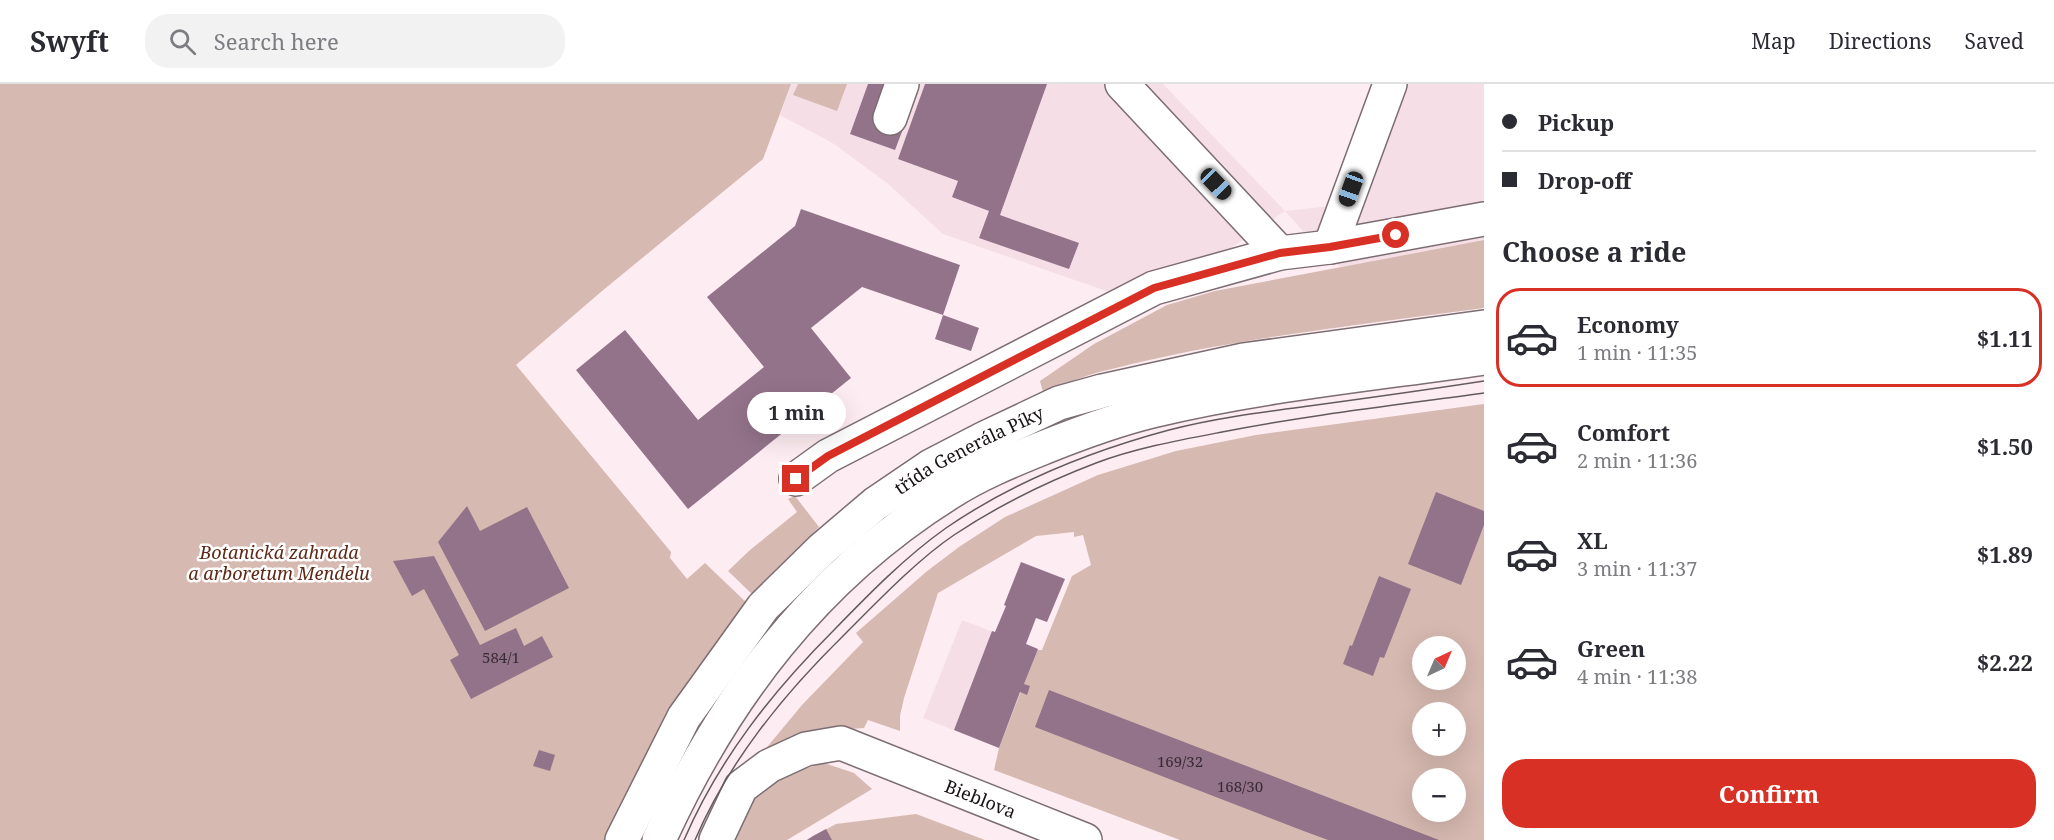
<!DOCTYPE html>
<html lang="en">
<head>
<meta charset="utf-8">
<style>
	:root { --surface:#fff; --page:#f2f2f3; --text:#2b2b33; --muted:#7c7c81; --line:#e1e1e2; --accent:#d93025 }
	body { margin:0; font-family:"Noto Serif",serif; background:var(--page); color:var(--text); height:100vh; display:flex; flex-direction:column; font-size:22px; white-space:nowrap }
	* { box-sizing:border-box; margin:0 }
	p { font-size:20px; color:var(--muted) }
	.icon { flex:none; width:33px; height:33px; fill:none; stroke:currentColor; stroke-width:2; stroke-linecap:round; stroke-linejoin:round }
	.map { position:relative; flex:1; overflow:hidden }
	.panel { display:flex; flex-direction:column; background:var(--surface); width:570px }
	.panel>* { flex:none }
	.guide { display:grid; align-content:center; height:132px; padding:0 18px; background:var(--surface) }
	.needle { width:39px; rotate:44deg }
	.controls { position:absolute; left:1412px; top:552px; display:grid; gap:12px }
	.controls a { display:grid; place-items:center; width:54px; height:54px; border-radius:50%; background:var(--surface); box-shadow:0 6px 24px #0002; font-size:30px }
	.end { position:absolute; width:27px; height:27px; margin:-14px; border:8px solid #d93025; background:#fff; box-shadow:0 0 0 3px #fff }
	.from { border-radius:50% }
	.bubble { position:absolute; height:42px; border-radius:21px; background:var(--surface); box-shadow:0 6px 24px #0002; font-size:20px; font-weight:700; line-height:42px; text-align:center }
	.car { position:absolute; width:18px; height:36px; margin:-18px -9px; border-radius:8px; box-shadow:0 0 4px 2px #0007; background:linear-gradient(#222 24%,#8ab4d8 0 40%,#222 0 76%,#8ab4d8 0 86%,#222 0) }
	.guide b { display:flex; align-items:center; gap:21px; height:57px; font-size:22px }
	.guide b+b { border-top:2px solid var(--line) }
	.guide i { width:15px; height:15px; background:var(--text) }
	ul { padding:0; list-style:none }
	li { display:flex; align-items:center; gap:18px; height:99px; margin:0 12px 9px; padding:0 6px; border:3px solid transparent; border-radius:24px }
	li div { flex:1 }
	li b { display:block; font-size:22px }
	li em { font-style:normal; font-weight:700 }
	li.selected { border-color:var(--accent) }
	li>.icon { width:54px; height:54px; stroke-width:1.5 }
	h2 { padding:0 18px; font-size:27px; line-height:72px }
	.primary-button { display:flex; gap:12px; margin-top:auto; padding:12px 18px }
	.primary-button a { flex:1; height:69px; border-radius:24px; background:var(--accent); color:#fff; font-size:24px; font-weight:700; line-height:69px; text-align:center }
	header { display:flex; align-items:center; gap:36px; box-sizing:border-box; height:84px; padding:0 30px; background:var(--surface); border-bottom:2px solid var(--line) }
	header strong { font-size:28px }
	nav { display:flex; gap:33px; margin-inline-start:auto; font-size:21px }
	.search { width:420px; height:54px; background:var(--page); display:flex; align-items:center; gap:15px; box-sizing:border-box; padding:0 21px; border-radius:24px; color:var(--muted); font-size:22px }
	main { display:flex; flex:1; min-height:0 }
	.map>svg:first-child { display:block }
	.built { fill:#f6dee6 }
	.green { fill:#d6b9b0; fill-rule:evenodd }
	.building { fill:#93738a }
	.lines { fill:none; stroke-linecap:round; stroke-linejoin:round }
	.minor-casing { stroke:#7c6d72; stroke-width:36 }
	.major-casing { stroke:#7c6d72; stroke-width:36 }
	.minor { stroke:#fff; stroke-width:33 }
	.major { stroke:#fff; stroke-width:33 }
	.tram { stroke:#635a5d; stroke-width:1.5 }
	.route { stroke:#d93025; stroke-width:8 }
	.labels { text-anchor:middle; dominant-baseline:central; stroke-width:5; stroke-linejoin:round; paint-order:stroke }
	.number-label { font-size:15px; fill:#382b32 }
	.street-label { font-size:18px; fill:#191315; stroke:#fff }
	.park-label { font-size:18px; font-style:italic; fill:#5f2918; stroke:#fff }
</style>
</head>
<body>
<header>
<strong>Swyft</strong>
<div class="search"><svg class="icon" aria-label="search" viewBox="0 0 24 24"><circle cx="10" cy="10" r="6"/><path d="M15 15l6 6"/></svg>Search here</div>
<nav><a>Map</a><a>Directions</a><a>Saved</a></nav>
</header>
<main>
<div class="map">
<svg width="1484" height="756" viewBox="0 0 1484 756">
	<rect width="100%" height="100%" fill="#fdecf1"/>
	<g class="built">
		<path d="M791,0h372l122,127 73,-8 44,-119h82v156l-143,27 -13,-8 -43,-48 -64,44 -98,42 -180,-63 -56,-51 -53,-39 -54,-29z"/>
		<path d="M962,536l76,29 -39,99 -76,-30z"/>
	</g>
	<g class="green">
		<path d="M0,0h791l-28,75 -161,132 -86,74 155,187 -1,6 17,21 18,-16 44,42 -117,182 -27,53h-605z"/>
		<path d="M798,0h49l-10,27 -44,-16z"/>
		<path d="M1484,156v68c-124,17 -251,30 -372,61 -24,5 -47,15 -69,23l-3,-11 54,-37 73,-39 48,-14z"/>
		<path d="M1484,320v436h-304l-186,-70 5,-22 38,-98h5l30,-74 19,-11 -8,-30 -9,2v-5l-38,4 -98,57 -34,105 -4,18v15l-32,-11 -4,8 -42,3 -59,21 39,-47 61,-63 -7,-9 70,-61 33,-25 46,-30 93,-42 78,-24 80,-16zM1422,562h33v34h-33zM1422,628h33v34h-33zM1422,694h33v34h-33z"/>
		<path d="M795,412l24,31 -66,68 -25,-24 22,-21 47,-38 -9,-13z"/>
		<path d="M824,679l30,10 18,16 -85,51h-57l11,-31 23,-20 33,-18z"/>
		<path d="M916,730l69,26h-178l29,-16z"/>
	</g>
	<g class="building">
		<path d="M868,0h25l-14,36 24,9 -8,21 -45,-16z"/>
		<path d="M925,0h122l-47,131 79,28 -10,26 -90,-31 10,-27 -37,-14 6,-16 -60,-22z"/>
		<path d="M801,125l159,56 -17,50 36,13 -8,23 -36,-12 8,-24 -81,-28 -51,41 40,50 -163,131 -112,-139 49,-40 73,90 66,-53 -57,-70 88,-71z"/>
		<path d="M1436,408l48,19v14l-23,60 -53,-21z"/>
		<path d="M467,422l13,25 47,-24 42,81 -84,43 -47,-89z"/>
		<path d="M434,472l46,89 36,-17 8,18 18,-10 11,21 -82,42 -21,-39 9,-5 -35,-66 -12,7 -19,-35z"/>
		<path d="M1021,478l44,17 -18,43 -11,-4 -10,26 12,5 -14,35 6,2 -3,9 -7,-3 -21,56 -45,-18 38,-99 3,1 11,-26 -2,-1z"/>
		<path d="M1379,492l32,13 -27,69 -4,-1 -7,19 -30,-12 7,-19 2,1z"/>
		<path d="M1049,606l265,102 125,48h-111l-27,-10 -266,-103z"/>
		<path d="M539,666l16,5 -5,16 -17,-5z"/>
		<path d="M826,745l6,11h-25l6,-4z"/>
	</g>
	<g class="lines">
		<defs>
			<g id="minor">
				<path d="M1122,0l158,169"/>
				<path d="M890,34l12,-34"/>
				<path d="M1330,163l60,-163"/>
				<path d="M796,395l32,-23 326,-168 126,-35 50,-6 154,-28"/>
				<path id="s1" d="M716,756l25,-53 28,-21 37,-17 35,-6 244,97"/>
			</g>
			<g id="major">
				<path id="s2" d="M622,756l62,-123 79,-110 59,-58 53,-45 56,-38 54,-28 74,-35 43,-12 141,-31 241,-33"/>
				<path d="M659,756c65,-143 156,-263 290,-347 29,-19 64,-33 96,-46 35,-14 70,-27 107,-36 108,-26 221,-37 332,-53"/>
			</g>
		</defs>
		<use href="#minor" class="minor-casing"/>
		<use href="#major" class="major-casing"/>
		<use href="#minor" class="minor"/>
		<use href="#major" class="major"/>
		<g class="tram">
			<path d="M684,756c35,-81 88,-148 150,-210 35,-36 71,-73 112,-102 67,-46 145,-77 223,-98 46,-12 94,-18 140,-24 59,-8 117,-16 175,-25"/>
			<path d="M695,756c34,-79 88,-145 149,-205 33,-33 73,-75 110,-100 45,-30 92,-53 142,-72 40,-15 84,-23 126,-31 87,-17 175,-27 262,-39"/>
		</g>
	</g>
	<g class="lines">
		<path class="route" d="M796,395l32,-23 326,-168 126,-35 50,-6 66,-12"/>
	</g>
	<g class="labels">
		<g class="number-label">
			<text x="501" y="573">584/1</text>
			<text x="1180" y="677">169/32</text>
			<text x="1240" y="702">168/30</text>
		</g>
		<g class="street-label">
			<text stroke="none"><textPath href="#s2" startOffset="534">třída Generála Píky</textPath></text>
			<text stroke="none"><textPath href="#s1" startOffset="320">Bieblova</textPath></text>
		</g>
		<g class="park-label">
			<text x="279" y="468">Botanická zahrada<tspan x="279" dy="21">a arboretum Mendelu</tspan></text>
		</g>
	</g>
</svg>
<div class="controls">
<a><svg class="needle" viewBox="-14 -14 28 28"><path d="M0-13l5 13h-10z" fill="#e53935"/><path d="M0 13l5-13h-10z" fill="#7c7c81"/></svg></a>
<a>+</a>
<a>−</a>
</div>
<i class="end from" style="left:1396px;top:151px"></i>
<i class="end" style="left:796px;top:395px"></i>
<div class="bubble" style="left:747px;top:308px;width:99px">1 min</div>
<i class="car" style="left:1216px;top:100px;rotate:136deg"></i>
<i class="car" style="left:1351px;top:105px;rotate:200deg"></i>
</div>
<section class="panel">
<div class="guide">
<b><i class="from"></i>Pickup</b>
<b><i></i>Drop-off</b>
</div>
<h2>Choose a ride</h2>
<ul>
<li class="selected"><svg class="icon" aria-label="car" viewBox="0 0 24 24"><path d="M5 17H2v-5l4-1 3-4h7l3 4 3 1v5h-3M9 17h6M6 11h13"/><circle cx="7" cy="17" r="2"/><circle cx="17" cy="17" r="2"/></svg><div><b>Economy</b><p>1 min · 11:35</p></div><em>$1.11</em></li>
<li><svg class="icon" aria-label="car" viewBox="0 0 24 24"><path d="M5 17H2v-5l4-1 3-4h7l3 4 3 1v5h-3M9 17h6M6 11h13"/><circle cx="7" cy="17" r="2"/><circle cx="17" cy="17" r="2"/></svg><div><b>Comfort</b><p>2 min · 11:36</p></div><em>$1.50</em></li>
<li><svg class="icon" aria-label="car" viewBox="0 0 24 24"><path d="M5 17H2v-5l4-1 3-4h7l3 4 3 1v5h-3M9 17h6M6 11h13"/><circle cx="7" cy="17" r="2"/><circle cx="17" cy="17" r="2"/></svg><div><b>XL</b><p>3 min · 11:37</p></div><em>$1.89</em></li>
<li><svg class="icon" aria-label="car" viewBox="0 0 24 24"><path d="M5 17H2v-5l4-1 3-4h7l3 4 3 1v5h-3M9 17h6M6 11h13"/><circle cx="7" cy="17" r="2"/><circle cx="17" cy="17" r="2"/></svg><div><b>Green</b><p>4 min · 11:38</p></div><em>$2.22</em></li>
</ul>
<div class="primary-button"><a>Confirm</a></div>
</section>
</main>
</body>
</html>
